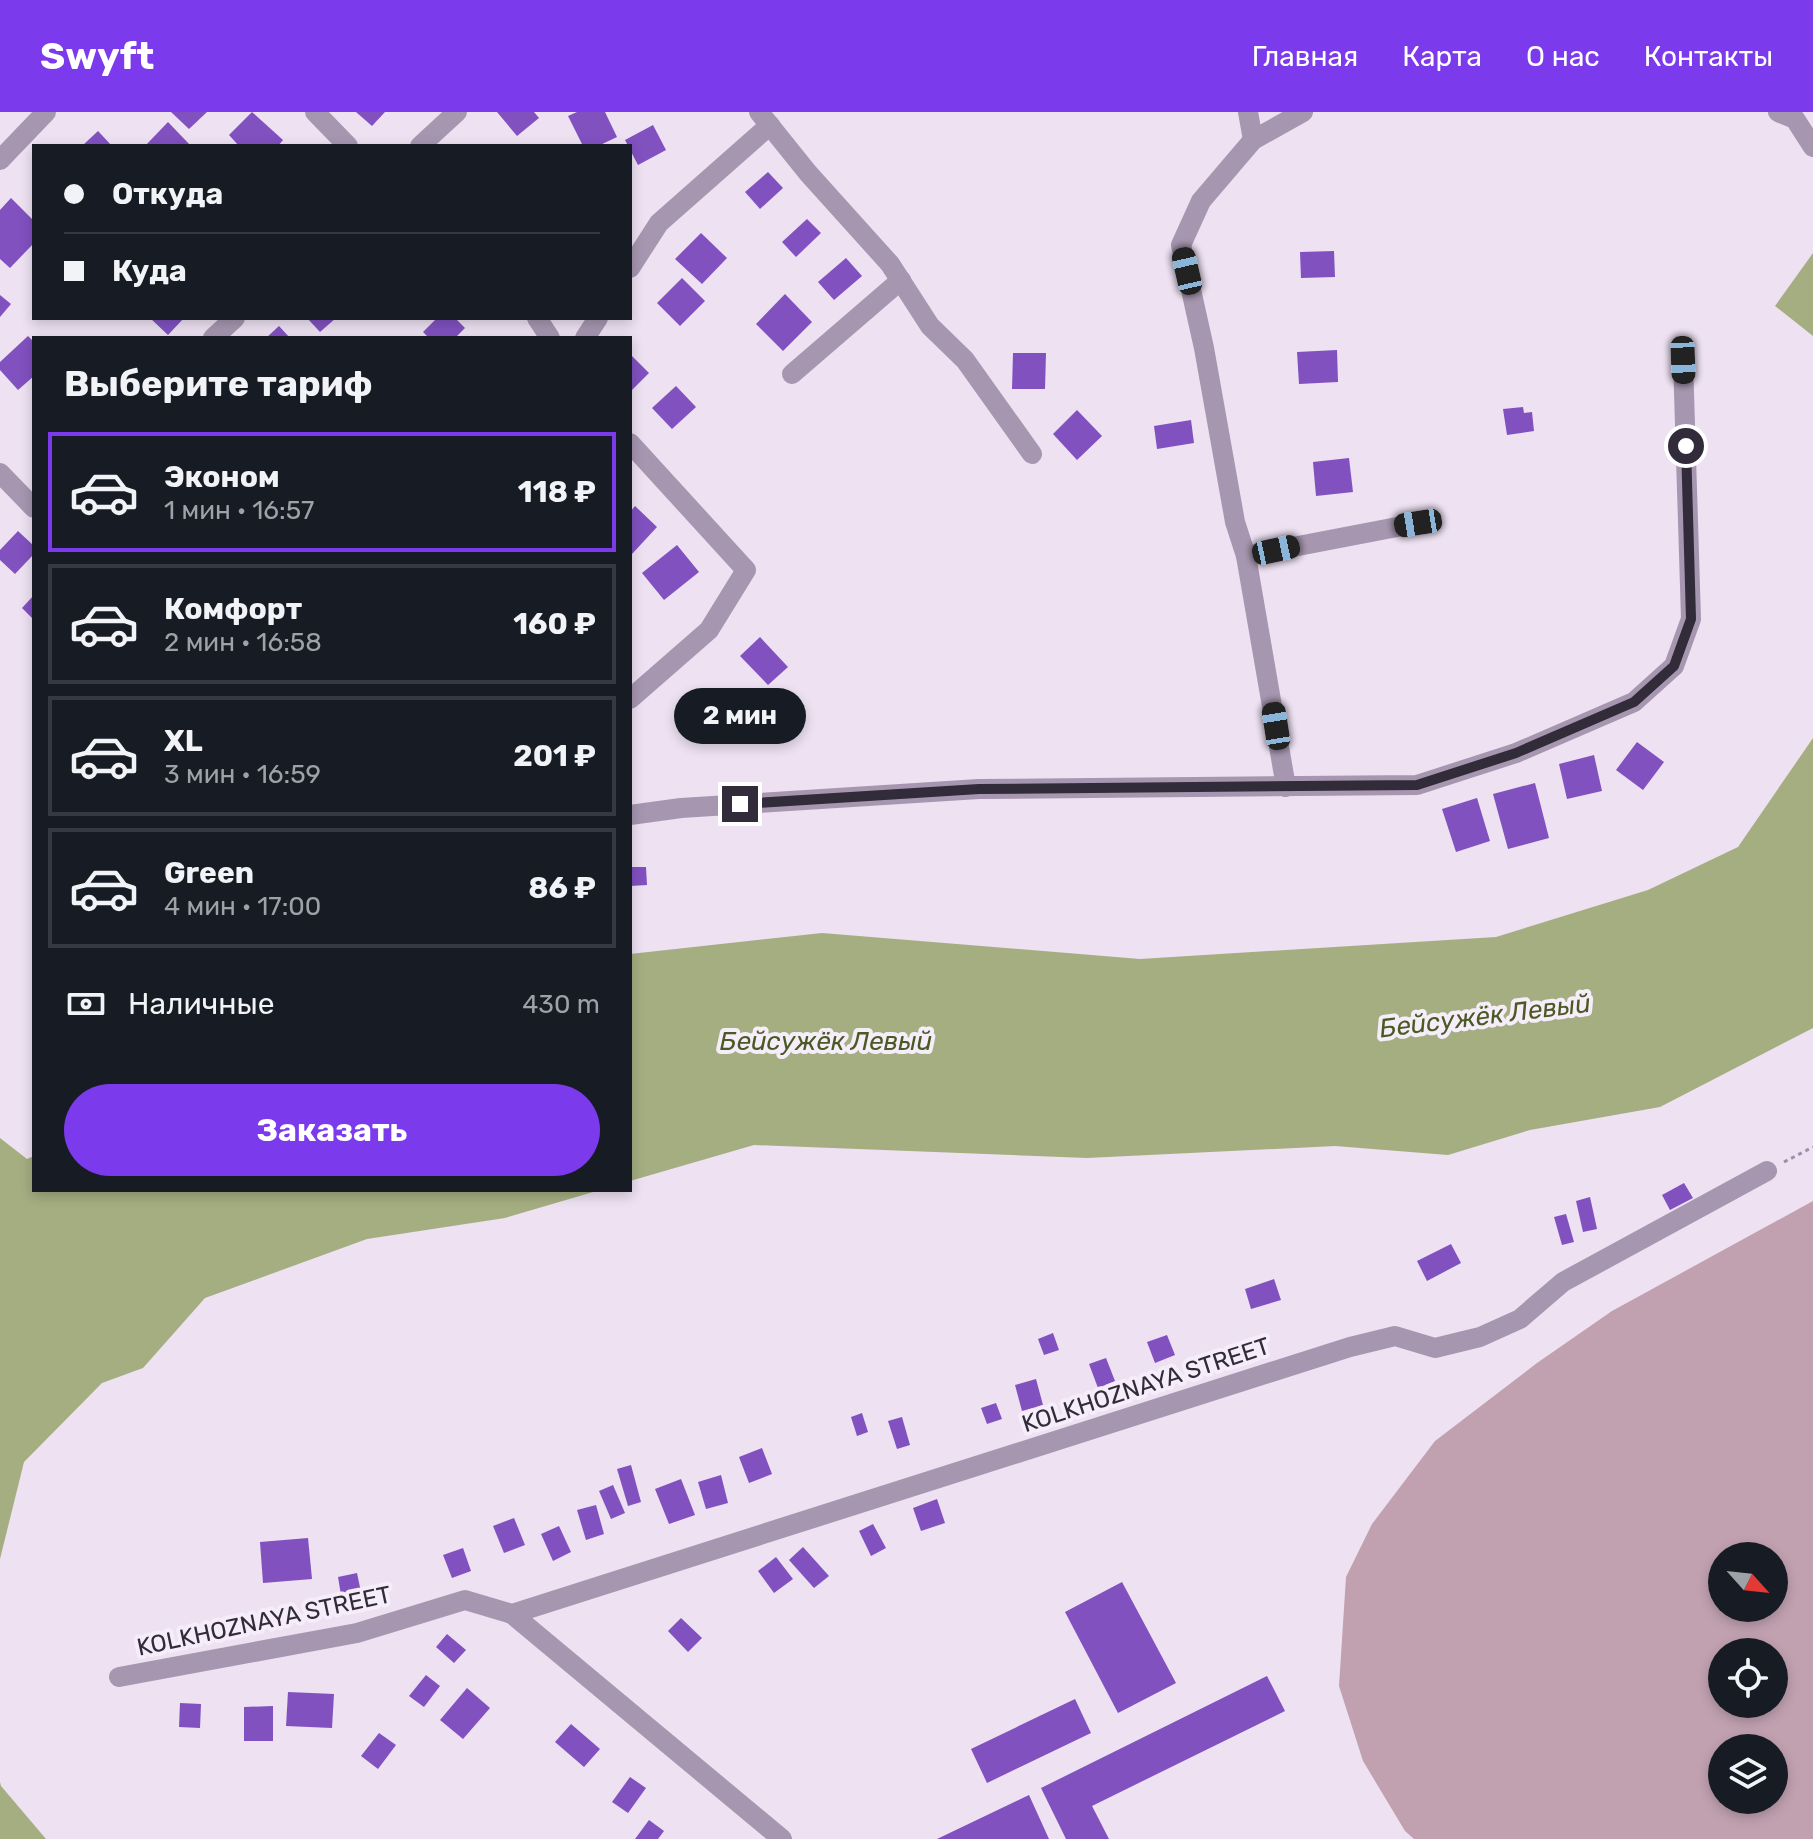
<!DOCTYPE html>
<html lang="ru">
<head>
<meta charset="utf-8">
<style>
	:root { --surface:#171b24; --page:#242831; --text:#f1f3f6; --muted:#9ea1a6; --line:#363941; --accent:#7c3aed }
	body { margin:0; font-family:Rubik,sans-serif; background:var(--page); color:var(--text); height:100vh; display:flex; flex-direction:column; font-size:30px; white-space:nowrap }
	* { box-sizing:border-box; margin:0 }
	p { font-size:26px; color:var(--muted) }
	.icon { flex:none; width:44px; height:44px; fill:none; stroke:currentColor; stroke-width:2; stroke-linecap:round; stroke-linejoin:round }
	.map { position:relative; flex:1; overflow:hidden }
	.drawer { position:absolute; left:32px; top:224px; width:600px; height:856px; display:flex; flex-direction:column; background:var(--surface); border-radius:0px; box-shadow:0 4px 12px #0003 }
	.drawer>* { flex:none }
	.hud { position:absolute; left:32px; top:32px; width:600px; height:176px; border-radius:0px; box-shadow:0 4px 12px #0003; display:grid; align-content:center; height:176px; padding:0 32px; background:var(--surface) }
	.needle { width:52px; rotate:117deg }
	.controls { position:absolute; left:1708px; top:1430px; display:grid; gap:16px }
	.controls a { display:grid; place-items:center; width:80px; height:80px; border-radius:50%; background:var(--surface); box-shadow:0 4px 12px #0003; font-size:40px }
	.end { position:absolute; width:36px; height:36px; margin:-18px; border:10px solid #322b39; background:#fff; box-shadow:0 0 0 4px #fff }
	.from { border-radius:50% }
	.bubble { position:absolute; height:56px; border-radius:28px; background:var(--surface); box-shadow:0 4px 12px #0003; font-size:26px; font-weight:700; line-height:56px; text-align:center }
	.car { position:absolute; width:24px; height:48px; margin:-24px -12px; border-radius:10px; box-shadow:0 0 6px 2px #0007; background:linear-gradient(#222 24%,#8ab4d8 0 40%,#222 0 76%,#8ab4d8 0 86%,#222 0) }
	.hud b { display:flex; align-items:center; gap:28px; height:76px; font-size:30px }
	.hud b+b { border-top:2px solid var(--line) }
	.hud i { width:20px; height:20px; background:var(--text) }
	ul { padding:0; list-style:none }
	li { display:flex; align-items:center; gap:24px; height:120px; margin:0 16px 12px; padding:0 16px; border:4px solid var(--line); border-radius:0px }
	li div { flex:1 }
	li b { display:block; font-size:30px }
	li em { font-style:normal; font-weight:700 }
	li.active { border-color:var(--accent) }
	li>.icon { width:72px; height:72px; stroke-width:1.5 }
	h2 { padding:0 32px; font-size:36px; line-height:96px }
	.pay { display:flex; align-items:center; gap:20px; height:88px; padding:0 32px; font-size:30px }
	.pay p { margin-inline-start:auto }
	.cta { display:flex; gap:16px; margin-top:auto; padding:16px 32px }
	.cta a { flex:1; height:92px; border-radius:48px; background:var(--accent); color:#fff; font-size:32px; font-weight:700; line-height:92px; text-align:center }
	header { display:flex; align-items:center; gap:48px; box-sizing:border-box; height:112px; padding:0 40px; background:var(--accent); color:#fff }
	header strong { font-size:38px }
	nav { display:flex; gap:44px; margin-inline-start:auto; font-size:28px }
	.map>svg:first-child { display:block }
	.green { fill:#c1a1b0; fill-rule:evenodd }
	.water { fill:#a4ae81 }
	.building { fill:#8151c0 }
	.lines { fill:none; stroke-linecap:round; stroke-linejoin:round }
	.path { stroke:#a08eac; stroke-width:3; stroke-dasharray:4 4; stroke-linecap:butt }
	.minor { stroke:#a696b0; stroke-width:20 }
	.route { stroke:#322b39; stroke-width:10 }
	.labels { text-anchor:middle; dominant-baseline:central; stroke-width:8; stroke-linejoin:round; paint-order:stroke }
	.street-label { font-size:24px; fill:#322b39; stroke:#f6edfa }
	.water-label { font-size:26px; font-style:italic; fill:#4b5922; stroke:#f6edfa }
</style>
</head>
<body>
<header>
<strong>Swyft</strong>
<nav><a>Главная</a><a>Карта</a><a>О нас</a><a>Контакты</a></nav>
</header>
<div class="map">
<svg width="1813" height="1727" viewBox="0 0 1813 1727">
	<rect width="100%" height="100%" fill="#ede1f2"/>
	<path class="green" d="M1813,1089v638h-399l-9,-8 -42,-70 -24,-75 7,-109 26,-53 63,-83 102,-78 75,-52zM1722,1444h52v52h-52zM1722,1540h52v52h-52zM1722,1636h52v52h-52z"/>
	<g class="water">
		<path d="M1813,141v83l-38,-30z"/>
		<path d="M1813,626v290l-153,79 -130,23 -82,25 -113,-9 -248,12 -333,-13 -124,36v-227l192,-21 318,26 356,-22 152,-47 90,-43z"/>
		<path d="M0,1026l27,21 7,-3v34h566l-95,28 -138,21 -162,59 -62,70 -41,15 -78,79 -24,97z"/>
		<path d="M0,1670l1,4 45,53h-46z"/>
	</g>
	<g class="building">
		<path d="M171,0h36l-18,17z"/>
		<path d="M252,0l31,28 -5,6h-39l-10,-11z"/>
		<path d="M356,0h29l-13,14z"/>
		<path d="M497,0h37l5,6 -22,18z"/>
		<path d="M577,0h28l12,25 -19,9h-15l-15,-30z"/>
		<path d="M168,10l23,24h-46z"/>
		<path d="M653,13l13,25 -28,15 -13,-25z"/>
		<path d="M98,19l14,15h-30z"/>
		<path d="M768,60l15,16 -23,21 -15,-17z"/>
		<path d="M11,86l23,23v22l-24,25 -10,-9v-49z"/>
		<path d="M807,107l14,14 -25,24 -14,-15z"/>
		<path d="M701,121l26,25 -25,26 -27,-25z"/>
		<path d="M1334,139l1,26 -34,1 -1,-26z"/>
		<path d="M846,146l16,18 -28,24 -16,-18z"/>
		<path d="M682,166l23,23 -25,25 -23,-23z"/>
		<path d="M785,182l27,28 -29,29 -27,-27z"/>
		<path d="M0,183l11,9 -11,13z"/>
		<path d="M150,206h34l-16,17z"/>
		<path d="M307,206h29l-16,14z"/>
		<path d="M437,206h18l10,10 -10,10h-26l-6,-6z"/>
		<path d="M279,214l11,12h-24z"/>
		<path d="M28,224l6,6v34l-16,14 -18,-20v-8z"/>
		<path d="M1337,238l1,32 -39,2 -2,-32z"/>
		<path d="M1013,241h33l-1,36h-33z"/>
		<path d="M630,242l19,19 -19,19z"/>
		<path d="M676,274l20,21 -24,22 -20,-21z"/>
		<path d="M1523,295l1,6 8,-1 2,19 -27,4 -4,-26z"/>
		<path d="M1077,298l25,26 -25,24 -24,-26z"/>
		<path d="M1191,308l3,23 -37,6 -3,-23z"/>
		<path d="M1349,346l4,34 -37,4 -3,-34z"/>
		<path d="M635,394l22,21 -25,27 -2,-42z"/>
		<path d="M18,419l16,15v8l-19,20 -15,-14v-10z"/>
		<path d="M677,433l22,27 -35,28 -22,-27z"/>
		<path d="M34,483v25l-12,-12z"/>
		<path d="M760,525l28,30 -20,18 -28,-29z"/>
		<path d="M1637,630l27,20 -21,28 -27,-20z"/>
		<path d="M1594,643l8,36 -35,8 -8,-35z"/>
		<path d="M1535,671l14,55 -41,11 -15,-55z"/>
		<path d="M1477,686l13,43 -34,11 -14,-43z"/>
		<path d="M630,755h16l1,18 -17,1z"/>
		<path d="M1684,1071l9,15 -23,12 -8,-15z"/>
		<path d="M1590,1085l7,32 -14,3 -7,-31z"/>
		<path d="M1566,1102l8,28 -12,3 -8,-28z"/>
		<path d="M1451,1132l10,19 -34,18 -10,-20z"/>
		<path d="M1274,1167l7,21 -30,9 -6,-20z"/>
		<path d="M1053,1221l6,17 -15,5 -6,-16z"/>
		<path d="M1167,1223l8,20 -20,8 -8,-21z"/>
		<path d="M1106,1246l9,23 -17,7 -9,-24z"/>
		<path d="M1036,1267l7,26 -21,6 -7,-26z"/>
		<path d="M996,1291l6,16 -15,5 -6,-16z"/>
		<path d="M862,1301l6,19 -11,4 -6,-19z"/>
		<path d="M902,1305l8,28 -13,4 -9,-28z"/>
		<path d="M762,1336l10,26 -23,9 -10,-26z"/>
		<path d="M631,1353l10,37 -13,4 -11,-37z"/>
		<path d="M721,1363l7,28 -22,6 -8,-27z"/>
		<path d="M681,1367l14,36 -26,9 -14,-35z"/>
		<path d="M613,1373l12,28 -14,6 -12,-28z"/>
		<path d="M937,1387l8,24 -24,8 -8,-23z"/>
		<path d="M596,1393l8,29 -18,6 -9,-30z"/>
		<path d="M514,1406l11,27 -21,8 -11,-27z"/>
		<path d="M873,1412l13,24 -15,8 -12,-25z"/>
		<path d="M559,1414l12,26 -18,9 -12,-27z"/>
		<path d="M308,1426l4,41 -49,4 -3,-41z"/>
		<path d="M803,1435l26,29 -15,12 -25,-28z"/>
		<path d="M463,1436l8,23 -19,7 -9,-23z"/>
		<path d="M776,1445l17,22 -19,14 -16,-22z"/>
		<path d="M357,1461l5,24 -20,4 -4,-24z"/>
		<path d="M1122,1470l54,101 -58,30 -53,-101z"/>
		<path d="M681,1506l21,20 -14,14 -20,-21z"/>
		<path d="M447,1522l19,16 -12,13 -18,-16z"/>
		<path d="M426,1563l14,11 -16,21 -15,-11z"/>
		<path d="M1267,1564l18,35 -193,95 17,33h-43l-25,-51z"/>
		<path d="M467,1576l23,20 -27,31 -23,-19z"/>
		<path d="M288,1580l46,2 -2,34 -46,-2z"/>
		<path d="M1075,1587l16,34 -104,50 -16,-34z"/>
		<path d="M180,1591l21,1 -1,24 -21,-1z"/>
		<path d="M273,1594v35h-29v-34z"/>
		<path d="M571,1612l29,25 -16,18 -29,-25z"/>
		<path d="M379,1621l17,12 -18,24 -17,-13z"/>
		<path d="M630,1665l16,11 -18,25 -16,-11z"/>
		<path d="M1029,1683l20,44h-112z"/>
		<path d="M649,1708l15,11 -6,8h-23z"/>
	</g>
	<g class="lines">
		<path class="path" d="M1784,1050l29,-15"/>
		<g class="minor">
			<path d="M315,0l33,34"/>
			<path d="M759,0l49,61 82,91 40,62 35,34 67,94"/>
			<path d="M1248,0l5,28"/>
			<path d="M1778,0l17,7 18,28"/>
			<path d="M420,34l37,-34"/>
			<path d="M0,48l46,-48"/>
			<path d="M630,156l29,-45 111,-98"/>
			<path d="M537,206l13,20"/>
			<path d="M213,226l22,-20"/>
			<path d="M585,226l13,-20"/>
			<path d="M792,262l109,-94"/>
			<path d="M630,331l116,127 -37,60 -79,69"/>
			<path d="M0,361l34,35"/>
			<path d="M1246,444l172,-33"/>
			<path d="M1286,675l-40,-231 -11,-34 -31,-174 -23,-103 20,-44 52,-61 50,-28"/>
			<path d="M630,703l51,-7 298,-19 438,-4 99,-32 118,-51 40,-36 17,-47 -8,-259"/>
			<path d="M512,1502l270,225"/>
			<path d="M119,1565l238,-44 108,-33 47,14 838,-267 45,-11 40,12 45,-11 40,-18 43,-37 204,-111"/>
		</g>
	</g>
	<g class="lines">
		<path class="route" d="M740,692l239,-15 438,-4 99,-32 118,-51 40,-36 17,-47 -5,-173"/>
	</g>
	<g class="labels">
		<g class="street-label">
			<text transform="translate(1146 1273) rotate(-18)">KOLKHOZNAYA STREET</text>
			<text transform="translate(264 1509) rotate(-12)">KOLKHOZNAYA STREET</text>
		</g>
		<g class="water-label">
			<text transform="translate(1485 904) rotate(-7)">Бейсужёк Левый</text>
			<text x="826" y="929">Бейсужёк Левый</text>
		</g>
	</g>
</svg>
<div class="controls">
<a><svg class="needle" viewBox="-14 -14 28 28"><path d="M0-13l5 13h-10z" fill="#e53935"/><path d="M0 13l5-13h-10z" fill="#9ea1a6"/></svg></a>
<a><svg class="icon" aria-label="locate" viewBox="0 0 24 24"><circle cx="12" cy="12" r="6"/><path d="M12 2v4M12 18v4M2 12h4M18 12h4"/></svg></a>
<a><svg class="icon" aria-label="layers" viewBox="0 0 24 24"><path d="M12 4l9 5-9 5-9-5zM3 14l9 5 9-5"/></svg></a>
</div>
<i class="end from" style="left:1686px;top:334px"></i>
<i class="end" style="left:740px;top:692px"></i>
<div class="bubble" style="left:674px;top:576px;width:132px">2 мин</div>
<i class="car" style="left:1187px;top:159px;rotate:347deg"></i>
<i class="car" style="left:1683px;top:248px;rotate:178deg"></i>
<i class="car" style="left:1418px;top:411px;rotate:261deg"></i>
<i class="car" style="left:1276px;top:438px;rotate:78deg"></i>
<i class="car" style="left:1276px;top:614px;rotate:351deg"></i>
<div class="hud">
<b><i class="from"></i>Откуда</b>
<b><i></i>Куда</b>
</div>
<section class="drawer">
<h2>Выберите тариф</h2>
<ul>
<li class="active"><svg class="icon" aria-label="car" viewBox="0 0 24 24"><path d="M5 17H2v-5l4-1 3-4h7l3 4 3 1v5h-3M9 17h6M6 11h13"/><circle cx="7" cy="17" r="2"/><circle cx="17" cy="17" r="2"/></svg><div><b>Эконом</b><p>1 мин · 16:57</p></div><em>118 ₽</em></li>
<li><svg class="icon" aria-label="car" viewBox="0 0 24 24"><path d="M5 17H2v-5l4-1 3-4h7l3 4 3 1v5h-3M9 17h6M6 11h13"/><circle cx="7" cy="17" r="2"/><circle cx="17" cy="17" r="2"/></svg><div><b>Комфорт</b><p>2 мин · 16:58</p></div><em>160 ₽</em></li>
<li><svg class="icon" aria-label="car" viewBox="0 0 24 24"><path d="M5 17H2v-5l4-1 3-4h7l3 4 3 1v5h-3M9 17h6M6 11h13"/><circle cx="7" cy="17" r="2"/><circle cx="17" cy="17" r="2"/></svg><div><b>XL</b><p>3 мин · 16:59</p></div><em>201 ₽</em></li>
<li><svg class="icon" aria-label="car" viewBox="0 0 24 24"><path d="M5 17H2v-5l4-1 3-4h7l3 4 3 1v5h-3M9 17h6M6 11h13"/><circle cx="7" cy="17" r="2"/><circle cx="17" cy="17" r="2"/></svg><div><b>Green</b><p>4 мин · 17:00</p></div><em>86 ₽</em></li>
</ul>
<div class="pay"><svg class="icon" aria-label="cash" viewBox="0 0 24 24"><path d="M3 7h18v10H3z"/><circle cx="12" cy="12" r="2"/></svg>Наличные<p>430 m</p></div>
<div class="cta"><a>Заказать</a></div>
</section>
</div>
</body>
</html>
